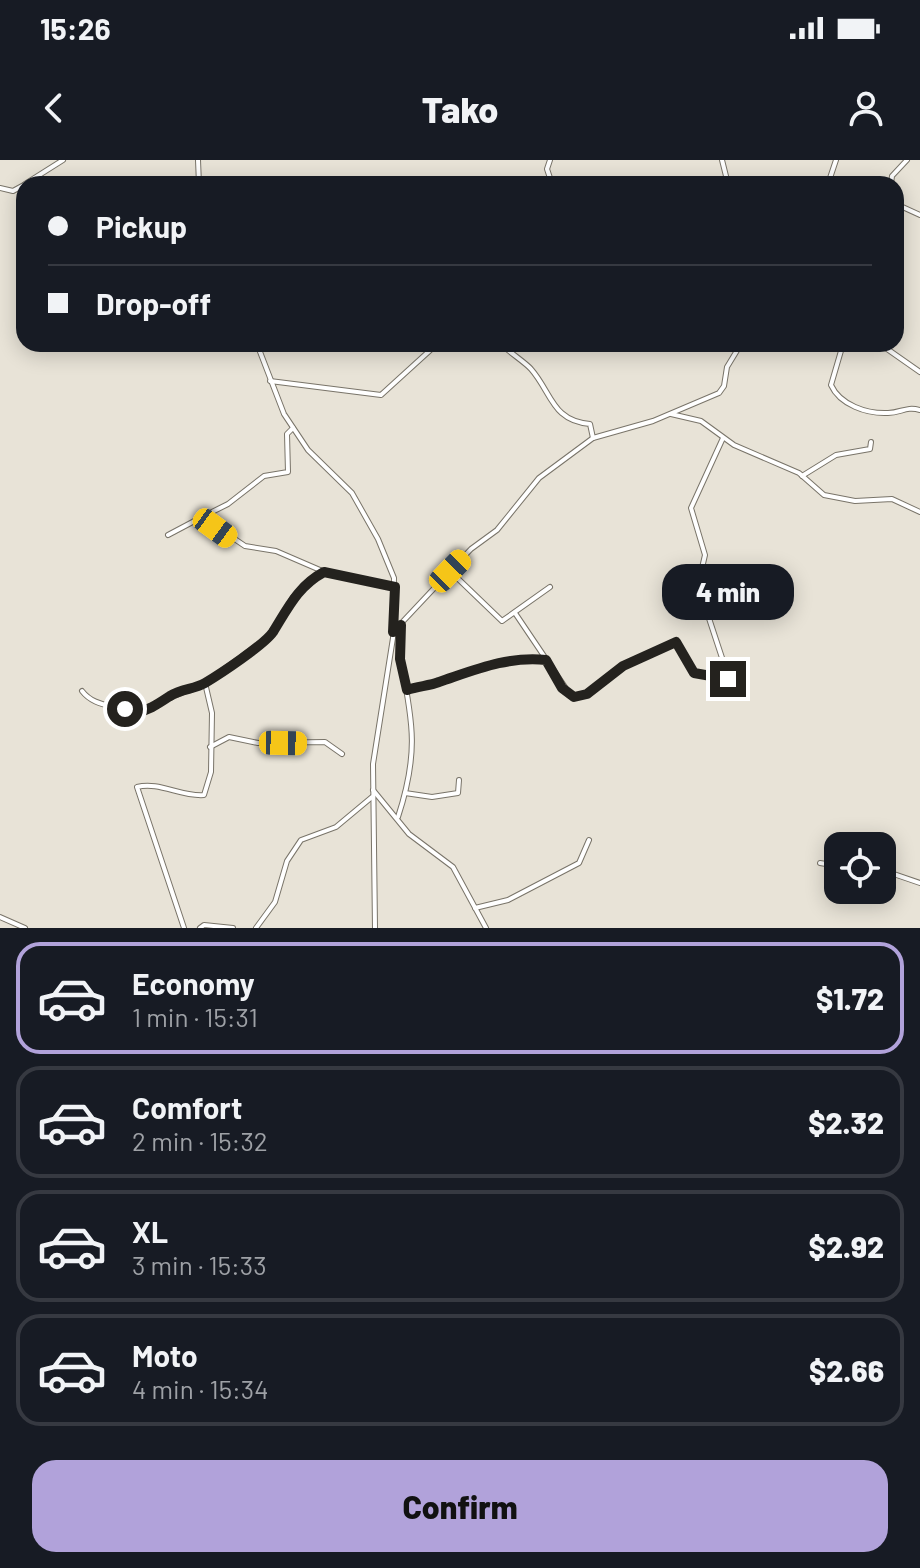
<!DOCTYPE html>
<html lang="en">
<head>
<meta charset="utf-8">
<style>
	:root { --surface:#171b24; --page:#242831; --text:#f1f3f6; --muted:#9ea1a6; --line:#363941; --accent:#b1a2da }
	body { margin:0; font-family:Barlow,sans-serif; background:var(--page); color:var(--text); height:100vh; display:flex; flex-direction:column; font-size:30px; white-space:nowrap }
	* { box-sizing:border-box; margin:0 }
	p { font-size:26px; color:var(--muted) }
	.icon { flex:none; width:44px; height:44px; fill:none; stroke:currentColor; stroke-width:2; stroke-linecap:round; stroke-linejoin:round }
	.map { position:relative; height:768px; overflow:hidden }
	.sheet { display:flex; flex-direction:column; background:var(--surface); flex:1 }
	.sheet>* { flex:none }
	.guide { position:absolute; left:16px; top:16px; width:888px; height:176px; border-radius:24px; box-shadow:0 4px 20px #0003; display:grid; align-content:center; height:176px; padding:0 32px; background:var(--surface) }
	.fabs { position:absolute; left:824px; top:672px; display:grid; gap:16px }
	.fabs a { display:grid; place-items:center; width:72px; height:72px; border-radius:16px; background:var(--surface); box-shadow:0 4px 20px #0003; font-size:40px }
	.end { position:absolute; width:36px; height:36px; margin:-18px; border:10px solid #24221e; background:#fff; box-shadow:0 0 0 4px #fff }
	.from { border-radius:50% }
	.bubble { position:absolute; height:56px; border-radius:24px; background:var(--surface); box-shadow:0 4px 20px #0003; font-size:26px; font-weight:800; line-height:56px; text-align:center }
	.car { position:absolute; width:24px; height:48px; margin:-24px -12px; border-radius:10px; box-shadow:0 0 6px 2px #0007; background:linear-gradient(#f5c518 24%,#345 0 40%,#f5c518 0 76%,#345 0 86%,#f5c518 0) }
	.guide b { display:flex; align-items:center; gap:28px; height:76px; font-size:30px }
	.guide b+b { border-top:2px solid var(--line) }
	.guide i { width:20px; height:20px; background:var(--text) }
	ul { padding:14px 0 0; list-style:none }
	li { display:flex; align-items:center; gap:24px; height:112px; margin:0 16px 12px; padding:0 16px; border:4px solid var(--line); border-radius:24px }
	li div { flex:1 }
	li b { display:block; font-size:30px }
	li em { font-style:normal; font-weight:800 }
	li.on { border-color:var(--accent) }
	li>.icon { width:72px; height:72px; stroke-width:1.5 }
	.action { display:flex; gap:16px; margin-top:auto; padding:16px 32px }
	.action a { flex:1; height:92px; border-radius:24px; background:var(--accent); color:#111; font-size:32px; font-weight:800; line-height:92px; text-align:center }
	.status { display:flex; justify-content:space-between; align-items:center; height:56px; padding:0 40px; background:var(--surface); direction:ltr }
	.status svg { height:22px; fill:currentColor }
	header { display:flex; justify-content:space-between; align-items:center; height:104px; padding:0 32px; background:var(--surface); font-size:36px; font-weight:800 }
	.map>svg:first-child { display:block }
	.lines { fill:none; stroke-linecap:round; stroke-linejoin:round }
	.minor-casing { stroke:#797469; stroke-width:6 }
	.minor { stroke:#fff; stroke-width:4 }
	.route { stroke:#24221e; stroke-width:10 }
</style>
</head>
<body>
<div class="status"><b>15:26</b><svg viewBox="0 0 49 12"><path d="M0 12V9h3v3zM5 12V6h3v6zM10 12V3h3v9zM15 12V0h3v12zM26 1h20v11H26zM47 4h2v5h-2z"/></svg></div>
<header><svg class="icon" aria-label="back" viewBox="0 0 24 24"><path d="M15 5l-7 7 7 7"/></svg>Tako<svg class="icon" aria-label="person" viewBox="0 0 24 24"><circle cx="12" cy="8" r="4"/><path d="M4 21q1-7 8-7t8 7"/></svg></header>
<div class="map">
<svg width="920" height="768" viewBox="0 0 920 768">
	<rect width="100%" height="100%" fill="#e8e3d7"/>
	<g class="lines">
		<defs>
			<g id="minor">
				<path d="M198,0l1,24"/>
				<path d="M550,0l-3,9 5,15"/>
				<path d="M722,0l6,24"/>
				<path d="M829,21l21,3"/>
				<path d="M25,24l38,-24"/>
				<path d="M828,24l8,-24"/>
				<path d="M891,24l1,-8 15,-16"/>
				<path d="M0,28l13,3 11,-6"/>
				<path d="M896,44l24,11"/>
				<path d="M257,184l27,70 24,36 44,43 26,46 16,39 -1,60 -20,126 2,164"/>
				<path d="M501,184c8,8 25,19 30,25 21,24 21,52 59,55l3,14"/>
				<path d="M776,184l17,3 9,-3"/>
				<path d="M843,184l-12,41c9,20 36,29 57,28 13,0 18,-7 32,-3"/>
				<path d="M880,184l40,28"/>
				<path d="M270,221l111,14 56,-51"/>
				<path d="M671,254l30,7 33,24 65,28 25,22 31,6 37,-2 28,13"/>
				<path d="M802,316l34,-21 34,-6 1,-7"/>
				<path d="M202,357l26,-13 36,-28 24,-4 -1,-38 6,-6"/>
				<path d="M168,375l34,-18 43,29 31,5 51,22 66,13"/>
				<path d="M450,411l52,50 48,-34"/>
				<path d="M515,453l56,83 16,-2 36,-28 53,-24 18,31 35,6 -31,-94 7,-30 -14,-47 32,-70"/>
				<path d="M393,472l78,-83 26,-19 42,-52 54,-40 60,-17 66,-28 5,-7 3,-19 14,-23"/>
				<path d="M407,530l107,-31 32,1"/>
				<path d="M82,531c13,17 34,13 50,23l73,-31"/>
				<path d="M210,587l19,-10 29,6 67,-1 17,12"/>
				<path d="M373,630l36,44 44,33 33,61"/>
				<path d="M405,633l27,4 26,-4 1,-13"/>
				<path d="M398,657c20,-61 16,-92 3,-154 -3,-12 1,-26 0,-38"/>
				<path d="M820,703l18,3"/>
				<path d="M882,710l38,13"/>
				<path d="M475,748l33,-8 71,-37 10,-23"/>
				<path d="M0,757l25,11"/>
				<path d="M184,768l-47,-141c22,-6 44,10 67,8l7,-23 1,-59 -7,-30 66,-48 22,-38 31,-25"/>
				<path d="M200,768l4,-3 29,3"/>
				<path d="M256,768l19,-26 12,-41 14,-21 35,-13 36,-30"/>
			</g>
		</defs>
		<use href="#minor" class="minor-casing"/>
		<use href="#minor" class="minor"/>
	</g>
	<g class="lines">
		<path class="route" d="M125,549l7,5c16,-3 26,-10 38,-18 11,-7 25,-7 35,-13 15,-9 59,-38 68,-51 15,-24 25,-46 51,-60l71,15 -2,45 8,-7 -1,34 7,31c11,-4 22,-4 32,-8 36,-12 68,-26 107,-22l16,28 12,9 13,-3 36,-28 53,-24 18,31 34,6"/>
	</g>
</svg>
<div class="fabs">
<a><svg class="icon" aria-label="locate" viewBox="0 0 24 24"><circle cx="12" cy="12" r="6"/><path d="M12 2v4M12 18v4M2 12h4M18 12h4"/></svg></a>
</div>
<i class="end from" style="left:125px;top:549px"></i>
<i class="end" style="left:728px;top:519px"></i>
<div class="bubble" style="left:662px;top:404px;width:132px">4 min</div>
<i class="car" style="left:215px;top:368px;rotate:126deg"></i>
<i class="car" style="left:450px;top:411px;rotate:44deg"></i>
<i class="car" style="left:283px;top:583px;rotate:91deg"></i>
<div class="guide">
<b><i class="from"></i>Pickup</b>
<b><i></i>Drop-off</b>
</div>
</div>
<section class="sheet">
<ul>
<li class="on"><svg class="icon" aria-label="car" viewBox="0 0 24 24"><path d="M5 17H2v-5l4-1 3-4h7l3 4 3 1v5h-3M9 17h6M6 11h13"/><circle cx="7" cy="17" r="2"/><circle cx="17" cy="17" r="2"/></svg><div><b>Economy</b><p>1 min · 15:31</p></div><em>$1.72</em></li>
<li><svg class="icon" aria-label="car" viewBox="0 0 24 24"><path d="M5 17H2v-5l4-1 3-4h7l3 4 3 1v5h-3M9 17h6M6 11h13"/><circle cx="7" cy="17" r="2"/><circle cx="17" cy="17" r="2"/></svg><div><b>Comfort</b><p>2 min · 15:32</p></div><em>$2.32</em></li>
<li><svg class="icon" aria-label="car" viewBox="0 0 24 24"><path d="M5 17H2v-5l4-1 3-4h7l3 4 3 1v5h-3M9 17h6M6 11h13"/><circle cx="7" cy="17" r="2"/><circle cx="17" cy="17" r="2"/></svg><div><b>XL</b><p>3 min · 15:33</p></div><em>$2.92</em></li>
<li><svg class="icon" aria-label="car" viewBox="0 0 24 24"><path d="M5 17H2v-5l4-1 3-4h7l3 4 3 1v5h-3M9 17h6M6 11h13"/><circle cx="7" cy="17" r="2"/><circle cx="17" cy="17" r="2"/></svg><div><b>Moto</b><p>4 min · 15:34</p></div><em>$2.66</em></li>
</ul>
<div class="action"><a>Confirm</a></div>
</section>
</body>
</html>
